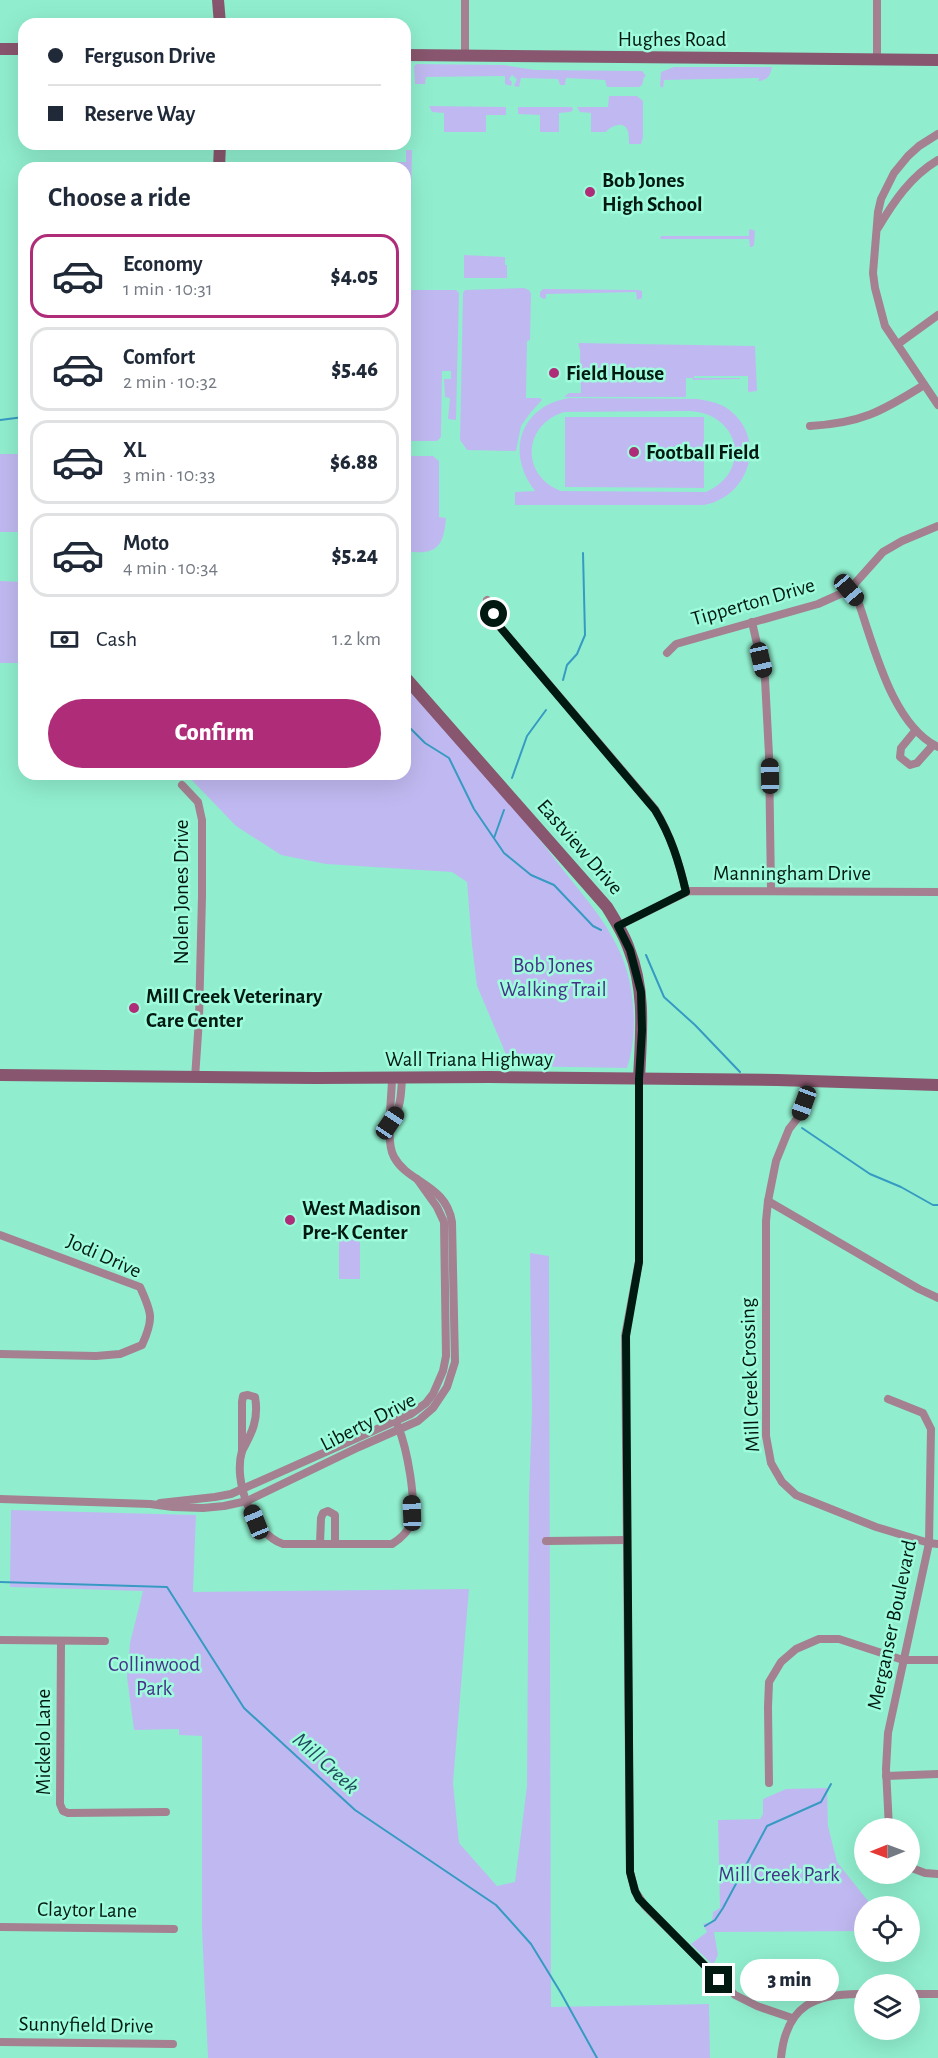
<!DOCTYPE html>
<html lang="en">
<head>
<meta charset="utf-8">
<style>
	:root { --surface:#fff; --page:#f2f2f3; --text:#1f2937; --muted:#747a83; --line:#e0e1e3; --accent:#af2d78 }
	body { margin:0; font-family:"Alegreya Sans",sans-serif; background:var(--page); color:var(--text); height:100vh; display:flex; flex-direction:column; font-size:22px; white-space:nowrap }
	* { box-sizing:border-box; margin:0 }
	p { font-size:20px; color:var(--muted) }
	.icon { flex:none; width:33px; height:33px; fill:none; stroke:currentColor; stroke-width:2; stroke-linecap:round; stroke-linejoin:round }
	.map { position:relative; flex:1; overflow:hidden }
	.drawer { position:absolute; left:18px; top:162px; width:393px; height:618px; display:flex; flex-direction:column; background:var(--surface); border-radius:18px; box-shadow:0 6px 24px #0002 }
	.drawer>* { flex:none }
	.hud { position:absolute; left:18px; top:18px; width:393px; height:132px; border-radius:18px; box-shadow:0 6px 24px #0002; display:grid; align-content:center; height:132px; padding:0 30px; background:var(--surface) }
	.needle { width:39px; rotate:269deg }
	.controls { position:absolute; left:854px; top:1818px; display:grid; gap:12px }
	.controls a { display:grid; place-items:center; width:66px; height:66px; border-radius:50%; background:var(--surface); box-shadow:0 6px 24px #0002; font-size:30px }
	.end { position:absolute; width:27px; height:27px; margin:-14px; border:8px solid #001a12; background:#fff; box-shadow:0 0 0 3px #fff }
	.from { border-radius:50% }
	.bubble { position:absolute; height:42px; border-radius:21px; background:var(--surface); box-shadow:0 6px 24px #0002; font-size:20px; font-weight:800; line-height:42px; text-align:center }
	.car { position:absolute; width:18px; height:36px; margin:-18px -9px; border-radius:8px; box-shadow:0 0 4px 2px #0007; background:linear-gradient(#222 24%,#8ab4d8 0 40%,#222 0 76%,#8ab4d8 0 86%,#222 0) }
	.hud b { display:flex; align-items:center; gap:21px; height:57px; font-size:22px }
	.hud b+b { border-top:2px solid var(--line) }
	.hud i { width:15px; height:15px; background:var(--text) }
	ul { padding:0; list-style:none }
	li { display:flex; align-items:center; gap:18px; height:84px; margin:0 12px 9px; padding:0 18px; border:3px solid var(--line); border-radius:18px }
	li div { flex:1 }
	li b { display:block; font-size:22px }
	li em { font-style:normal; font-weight:800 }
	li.active { border-color:var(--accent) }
	li>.icon { width:54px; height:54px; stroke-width:1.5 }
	h2 { padding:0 30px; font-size:27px; line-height:72px }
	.pay { display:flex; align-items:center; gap:15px; height:66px; padding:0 30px; font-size:22px }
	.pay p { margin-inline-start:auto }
	.primary-button { display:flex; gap:12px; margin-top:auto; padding:12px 30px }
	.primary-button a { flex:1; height:69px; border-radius:36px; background:var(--accent); color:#fff; font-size:24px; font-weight:800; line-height:69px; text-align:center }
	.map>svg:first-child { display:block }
	.green { fill:#c0b9f1; fill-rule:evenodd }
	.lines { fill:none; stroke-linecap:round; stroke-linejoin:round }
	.stream { stroke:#379ac3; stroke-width:2 }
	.street { stroke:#a48090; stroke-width:8 }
	.secondary { stroke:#88566e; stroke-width:12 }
	.route { stroke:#001a12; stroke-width:8 }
	.poi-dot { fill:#af2d78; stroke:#9efbdb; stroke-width:2 }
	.labels { text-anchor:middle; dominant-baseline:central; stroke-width:5; stroke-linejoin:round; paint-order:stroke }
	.street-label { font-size:21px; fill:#001a12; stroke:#9efbdb }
	.poi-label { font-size:21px; font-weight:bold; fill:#001a12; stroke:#9efbdb; text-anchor:start }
	.park-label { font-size:21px; fill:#473289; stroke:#9efbdb }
	.water-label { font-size:22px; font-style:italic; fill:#214a5c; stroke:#9efbdb }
</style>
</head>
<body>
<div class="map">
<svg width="938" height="2058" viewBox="0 0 938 2058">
	<rect width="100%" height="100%" fill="#90eece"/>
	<g class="green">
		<path d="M416,64l88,1 31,5 107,1 4,5 -2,1 -2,8 -3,2h-32l-2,-7 -39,-2 -1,7h-5l-2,-6 -37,-1 -2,9 -5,-1 3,-7 -5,-4 -3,4 3,3 -1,4 -6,-2v-8l-79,1 -1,7h-10l-1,-17z"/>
		<path d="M674,67h98c-2,9 -4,13 -14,14l1,-3 -95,2 -1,8 -3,-2 1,-14z"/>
		<path d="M609,96h28l6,5v36l-2,7h-12c0,-4 0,-11 -2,-15 -5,-9 -17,-2 -21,3h-15v-19l-11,-1 -3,-5h31z"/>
		<path d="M429,106l77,1v8h-20v17h-42v-19l-12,-1z"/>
		<path d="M518,107h54l1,3 -3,2 -11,1v19h-19v-17l-22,-1z"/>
		<path d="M406,150h6l-1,58h-6v-40h-24v-3l-5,1v-4h30z"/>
		<path d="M94,163l113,2v3h-112z"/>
		<path d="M751,229l4,2 -1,14 -2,2h-2l-1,-8h-89l1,-3h88v-6z"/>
		<path d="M464,255l41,2v8h2v13h-43z"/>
		<path d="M524,288l5,2 2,4 -1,46 -3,1 -1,57h14l2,2 -11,12 -10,14 -5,25 -49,-1 -7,-10 3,-147 2,-3z"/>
		<path d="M543,289l95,1 4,1v7l-5,2 -1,-8 -90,2v4l-2,1 -4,-2v-5z"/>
		<path d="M405,290h51l3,3 -3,127 -8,-1 2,-21 -5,-1 -1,-18h7v-8h-9l-1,66 -4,4h-32z"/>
		<path d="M578,343l177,3 2,45 -9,1v-16h-54v2h46v1l-47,1v-2h-7v19h-122l5,-4h12l-1,-43z"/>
		<path d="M569,398l129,1c10,2 18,3 27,8 43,27 27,89 -21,98h-189v-13l20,-1c-30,-38 -15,-85 34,-93zM564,412l125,-1c51,2 64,60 17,81l-145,-1c-41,-16 -38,-66 3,-79z"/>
		<path d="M565,417h139v71l-139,-1z"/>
		<rect x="0" y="454" width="24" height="78"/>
		<path d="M405,456h28l6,5v56l7,1c-2,29 -10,38 -41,33z"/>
		<path d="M0,581l24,1v81h-24z"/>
		<path d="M405,682c52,61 107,121 156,185 20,26 43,51 57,81 17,33 21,86 9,120l-116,-2 -34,-80 -5,-41 -5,-63 -15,-10 -126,-8 -45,-9 -45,-29 -50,-52h219z"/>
		<rect x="339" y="1239" width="21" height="40"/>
		<path d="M530,1253l19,3 2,751 158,-3 1,54h-502l-6,-129v-193l-23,-1v-6l-45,1 -7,-53 3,-34 13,-52 -133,-4 1,-77 185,5 -3,77 276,-3 -16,194 6,60 38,43 18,-4 12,-96 2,-291 3,-84z"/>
		<path d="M827,1788l1,38 9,36 35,44h-8v25l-150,1 4,23 -5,10 -22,-21 16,-12 -4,-8 9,-2 1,-10 7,-4 -2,-88 42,-1 3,-5v-15l23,-10z"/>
	</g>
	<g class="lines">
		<g class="stream">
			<path d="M0,420l24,-3"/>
			<path d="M563,680l4,-15 10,-11 8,-19 -2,-82"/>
			<path d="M405,723l20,20 24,15 25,51 30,44 27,22 23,10 39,41 8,4"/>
			<path d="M512,778l15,-42 19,-26"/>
			<path d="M494,838l10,-28"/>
			<path d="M646,955l18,42 31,28 45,47"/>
			<path d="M802,1128l68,46 31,13 32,18h5"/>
			<path d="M0,1582l167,5 77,121 111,102 141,95 35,39 30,49 36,65"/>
			<path d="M705,1926l10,-6 8,-12 44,-82 54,-24 10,-18"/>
		</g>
		<g class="street">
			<path d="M465,0v57"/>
			<path d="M877,0v60"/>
			<path d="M938,134l-19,12 -11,10 -14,17 -13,26 -3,13 -5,61 2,15 10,38 53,79"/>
			<path d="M878,228c16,-27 33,-52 60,-68"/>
			<path d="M898,344l40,-29"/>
			<path d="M810,426c51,-3 71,-14 114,-41"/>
			<path d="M849,590l9,11c16,45 34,124 80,146"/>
			<path d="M487,600l13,27 155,182c16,27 24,53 31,83"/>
			<path d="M752,622l13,57 4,76 2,135"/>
			<path d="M667,653l9,-9 142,-40 31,-14 34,-38 19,-11 36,-15"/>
			<path d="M915,731l-14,17 -1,9 10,8 7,-2 16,-18"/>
			<path d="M182,785l16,17 4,18v76l-3,123 -4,59"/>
			<path d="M618,926l71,-35 249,1"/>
			<path d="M639,1079v182l-14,75 5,536 5,19 10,15 90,89 22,11 35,12"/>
			<path d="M804,1081v22l-4,12 -11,14 -13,32 -8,40 -2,20v215l5,27 11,19 14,13 80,32 53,16 9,1"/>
			<path d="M391,1123c10,-15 10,-28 11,-45"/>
			<path d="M768,1201l151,88 19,9"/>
			<path d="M0,1235l140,52c12,26 14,32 2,58l-22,9 -24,2 -96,-2"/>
			<path d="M248,1395l7,2c4,22 -3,36 -13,54v-49l1,-6z"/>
			<path d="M888,1399l35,14 8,16 -2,114 -41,190 -2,36 3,59"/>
			<path d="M242,1451c-9,30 10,82 41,93h109c8,-5 16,-12 19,-21 6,-23 -4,-74 -13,-97"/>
			<path d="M0,1499l150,5 23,3 30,1 21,-2 23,-5 112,-54 59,-26 15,-13 14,-21 8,-25 -3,-140c-6,-38 -44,-39 -58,-65 -9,-16 -2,-59 -2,-79"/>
			<path d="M160,1503l55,-6 16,-3 180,-80 15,-11 7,-9 10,-23 3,-15 -2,-134 -7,-15 -20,-28"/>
			<path d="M546,1541l81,-1"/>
			<path d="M320,1544l1,-26 2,-5 5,-2 7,4v29"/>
			<path d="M0,1640l105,1"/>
			<path d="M61,1641l-1,163 3,7 5,2 98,-1"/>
			<path d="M886,1776l52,-2"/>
			<path d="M769,1783l-1,-76 1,-25 12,-20 15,-13 23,-10h20l64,21h35"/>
			<path d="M909,1867l16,6 13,1"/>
			<path d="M0,1927l174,2"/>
			<path d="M909,1994h29"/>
			<path d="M0,2042l173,2"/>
			<path d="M781,2058c5,-53 34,-65 83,-64"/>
		</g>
		<g class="secondary">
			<path d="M218,0l2,24"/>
			<path d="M0,49h24"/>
			<path d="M405,55l533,5"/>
			<path d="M219,168l1,-24"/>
			<path d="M405,677l202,230c8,13 17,27 22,42 17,42 12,86 10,130"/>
			<path d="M0,1075l316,3 173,-1 288,3 161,5"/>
		</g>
	</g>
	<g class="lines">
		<path class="route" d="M494,614l6,13 155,183c16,26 24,52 31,82l-68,34 12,24 11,42 1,38 -3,49v183l-13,74 4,536 5,19 4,8 80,81"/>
	</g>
	<g class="poi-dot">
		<circle cx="590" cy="192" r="6"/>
		<circle cx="554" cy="373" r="6"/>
		<circle cx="634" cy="452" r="6"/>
		<circle cx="134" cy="1008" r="6"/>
		<circle cx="290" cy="1220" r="6"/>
	</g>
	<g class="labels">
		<g class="street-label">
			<text x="672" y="39">Hughes Road</text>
			<text transform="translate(753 602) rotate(-16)">Tipperton Drive</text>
			<text transform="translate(580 847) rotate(49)">Eastview Drive</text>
			<text x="792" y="873">Manningham Drive</text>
			<text transform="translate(181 892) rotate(-90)">Nolen Jones Drive</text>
			<text x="469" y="1059">Wall Triana Highway</text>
			<text transform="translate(104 1256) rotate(24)">Jodi Drive</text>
			<text transform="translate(750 1375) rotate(-92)">Mill Creek Crossing</text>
			<text transform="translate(368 1422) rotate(-27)">Liberty Drive</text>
			<text transform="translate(892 1625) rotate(-78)">Merganser Boulevard</text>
			<text transform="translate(43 1742) rotate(-90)">Mickelo Lane</text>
			<text transform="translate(87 1910) rotate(1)">Claytor Lane</text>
			<text transform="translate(86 2025) rotate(1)">Sunnyfield Drive</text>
		</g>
		<g class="poi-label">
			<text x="602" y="180">Bob Jones<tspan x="602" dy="24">High School</tspan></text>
			<text x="566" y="373">Field House</text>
			<text x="646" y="452">Football Field</text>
			<text x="146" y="996">Mill Creek Veterinary<tspan x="146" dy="24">Care Center</tspan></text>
			<text x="302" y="1208">West Madison<tspan x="302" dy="24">Pre-K Center</tspan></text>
		</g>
		<g class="park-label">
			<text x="553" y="965">Bob Jones<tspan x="553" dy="24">Walking Trail</tspan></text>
			<text x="154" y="1664">Collinwood<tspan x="154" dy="24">Park</tspan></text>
			<text x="779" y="1874">Mill Creek Park</text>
		</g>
		<g class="water-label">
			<text transform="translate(326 1763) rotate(42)">Mill Creek</text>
		</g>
	</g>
</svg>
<div class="controls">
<a><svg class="needle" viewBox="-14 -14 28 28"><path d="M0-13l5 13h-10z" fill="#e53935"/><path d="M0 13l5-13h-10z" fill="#747a83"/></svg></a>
<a><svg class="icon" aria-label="locate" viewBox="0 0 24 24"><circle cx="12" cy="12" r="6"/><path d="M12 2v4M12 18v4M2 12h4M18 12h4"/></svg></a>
<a><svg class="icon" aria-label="layers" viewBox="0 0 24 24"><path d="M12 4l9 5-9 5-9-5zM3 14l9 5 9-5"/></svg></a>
</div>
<i class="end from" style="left:494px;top:614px"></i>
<i class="end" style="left:719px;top:1980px"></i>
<div class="bubble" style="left:740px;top:1959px;width:99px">3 min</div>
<i class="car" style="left:849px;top:590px;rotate:140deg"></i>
<i class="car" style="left:761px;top:660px;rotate:167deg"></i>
<i class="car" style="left:770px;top:776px;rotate:359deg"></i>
<i class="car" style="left:804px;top:1103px;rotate:200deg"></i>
<i class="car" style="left:390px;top:1123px;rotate:34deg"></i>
<i class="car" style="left:412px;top:1513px;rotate:358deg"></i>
<i class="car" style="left:256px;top:1522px;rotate:338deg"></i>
<div class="hud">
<b><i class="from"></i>Ferguson Drive</b>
<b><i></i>Reserve Way</b>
</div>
<section class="drawer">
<h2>Choose a ride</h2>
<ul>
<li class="active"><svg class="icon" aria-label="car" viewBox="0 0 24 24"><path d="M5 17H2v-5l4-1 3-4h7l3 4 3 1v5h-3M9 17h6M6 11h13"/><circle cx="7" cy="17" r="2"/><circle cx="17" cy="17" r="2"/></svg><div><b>Economy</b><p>1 min · 10:31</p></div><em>$4.05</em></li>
<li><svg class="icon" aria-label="car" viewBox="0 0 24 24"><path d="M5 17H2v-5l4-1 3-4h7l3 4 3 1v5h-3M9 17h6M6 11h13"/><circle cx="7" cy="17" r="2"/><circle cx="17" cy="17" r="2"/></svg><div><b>Comfort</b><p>2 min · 10:32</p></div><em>$5.46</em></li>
<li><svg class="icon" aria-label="car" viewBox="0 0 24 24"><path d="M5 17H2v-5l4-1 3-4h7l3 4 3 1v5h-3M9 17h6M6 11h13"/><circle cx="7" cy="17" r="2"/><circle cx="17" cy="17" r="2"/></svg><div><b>XL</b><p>3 min · 10:33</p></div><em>$6.88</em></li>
<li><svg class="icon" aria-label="car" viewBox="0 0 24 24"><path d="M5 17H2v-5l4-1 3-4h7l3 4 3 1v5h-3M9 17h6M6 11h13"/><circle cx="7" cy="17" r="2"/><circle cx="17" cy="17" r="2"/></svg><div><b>Moto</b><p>4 min · 10:34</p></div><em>$5.24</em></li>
</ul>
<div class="pay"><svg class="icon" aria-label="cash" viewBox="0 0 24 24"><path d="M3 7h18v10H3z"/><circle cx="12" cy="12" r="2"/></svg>Cash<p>1.2 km</p></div>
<div class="primary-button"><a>Confirm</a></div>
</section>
</div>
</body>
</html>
